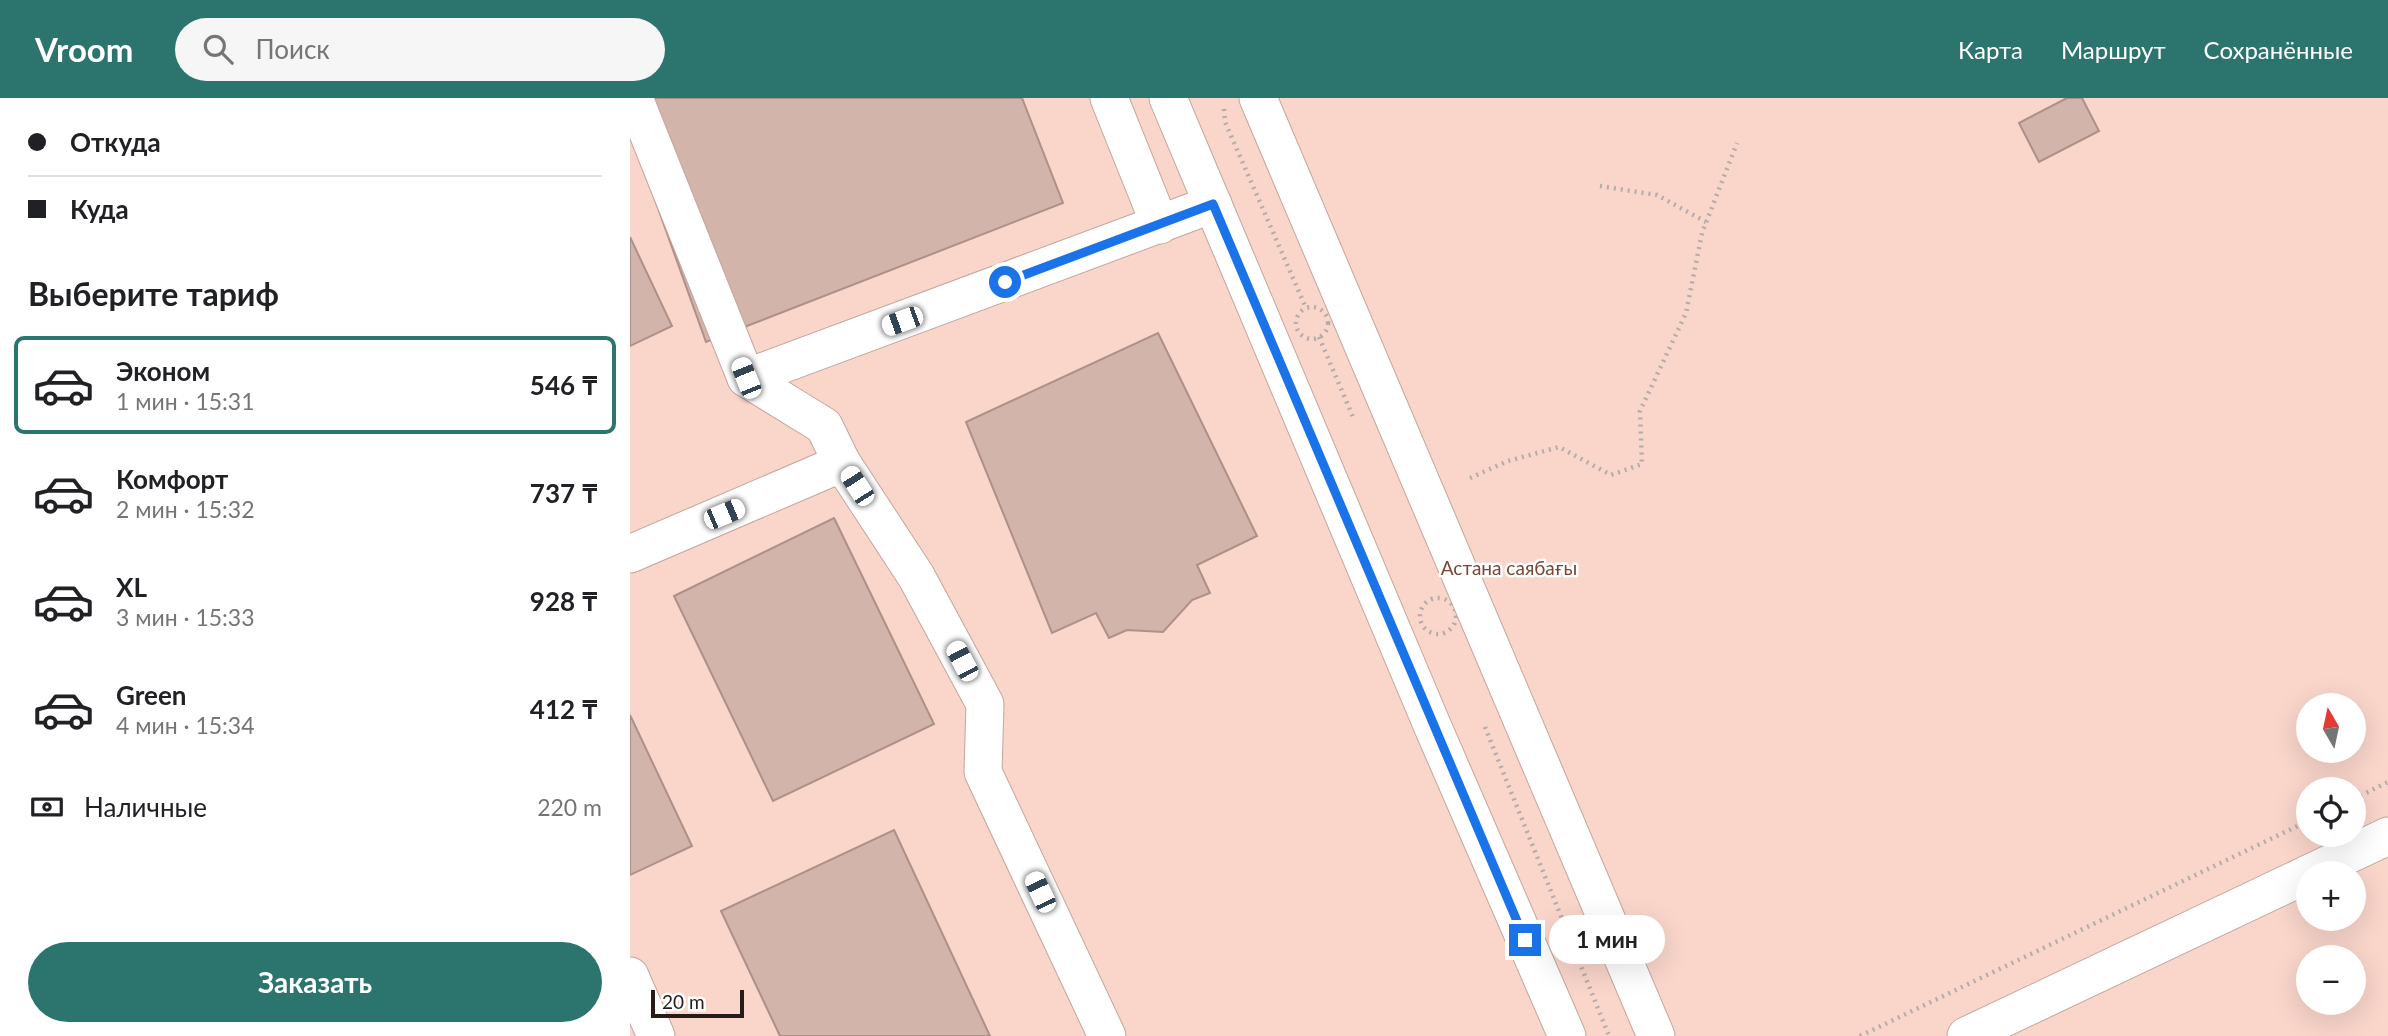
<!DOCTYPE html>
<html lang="ru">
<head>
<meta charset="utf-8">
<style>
	:root { --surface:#fff; --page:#f6f6f6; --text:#202124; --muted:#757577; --line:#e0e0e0; --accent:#2c756f }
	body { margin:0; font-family:Lato,sans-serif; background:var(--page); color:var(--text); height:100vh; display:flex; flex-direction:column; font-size:26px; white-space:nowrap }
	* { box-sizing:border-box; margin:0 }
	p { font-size:23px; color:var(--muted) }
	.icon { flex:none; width:38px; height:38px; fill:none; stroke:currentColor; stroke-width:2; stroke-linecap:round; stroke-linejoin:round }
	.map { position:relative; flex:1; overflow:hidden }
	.sheet { display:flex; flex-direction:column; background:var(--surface); width:630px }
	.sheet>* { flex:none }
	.hud { display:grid; align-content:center; height:154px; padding:0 28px; background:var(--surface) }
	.needle { width:46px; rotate:351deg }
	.fabs { position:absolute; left:1666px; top:595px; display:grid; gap:14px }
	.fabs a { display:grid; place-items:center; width:70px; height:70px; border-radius:50%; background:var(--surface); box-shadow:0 7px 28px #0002; font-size:35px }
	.scale { position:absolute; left:21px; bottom:18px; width:93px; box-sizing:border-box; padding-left:7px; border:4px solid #271c18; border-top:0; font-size:19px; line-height:24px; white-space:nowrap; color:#271c18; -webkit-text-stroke:5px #fff; paint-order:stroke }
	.end { position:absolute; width:32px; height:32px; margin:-16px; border:9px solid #1a73e8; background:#fff; box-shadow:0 0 0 4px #fff }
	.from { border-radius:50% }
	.bubble { position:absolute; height:49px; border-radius:24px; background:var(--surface); box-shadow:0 7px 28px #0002; font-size:23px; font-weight:700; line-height:49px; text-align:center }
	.car { position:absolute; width:21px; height:42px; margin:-21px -10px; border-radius:9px; box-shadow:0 0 5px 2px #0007; background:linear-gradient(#fff 24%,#345 0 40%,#fff 0 76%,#345 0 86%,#fff 0) }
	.hud b { display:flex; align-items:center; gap:24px; height:66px; font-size:26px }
	.hud b+b { border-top:2px solid var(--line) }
	.hud i { width:18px; height:18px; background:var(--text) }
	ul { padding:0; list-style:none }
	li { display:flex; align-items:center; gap:21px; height:98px; margin:0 14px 10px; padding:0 14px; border:4px solid transparent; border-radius:10px }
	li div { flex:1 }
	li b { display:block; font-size:26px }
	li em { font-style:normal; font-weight:700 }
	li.current { border-color:var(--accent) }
	li>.icon { width:63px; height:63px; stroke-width:1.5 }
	h2 { padding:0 28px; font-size:32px; line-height:84px }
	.pay { display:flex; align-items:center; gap:18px; height:77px; padding:0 28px; font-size:26px }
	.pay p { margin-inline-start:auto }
	.cta { display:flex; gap:14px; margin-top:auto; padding:14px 28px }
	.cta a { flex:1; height:80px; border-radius:42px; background:var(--accent); color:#fff; font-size:28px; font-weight:700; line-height:80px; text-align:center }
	header { display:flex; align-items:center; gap:42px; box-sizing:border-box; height:98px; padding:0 35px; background:var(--accent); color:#fff }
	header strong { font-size:33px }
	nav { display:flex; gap:38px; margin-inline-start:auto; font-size:24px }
	.search { width:490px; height:63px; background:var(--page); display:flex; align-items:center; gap:18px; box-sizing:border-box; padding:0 24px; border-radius:38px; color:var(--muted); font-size:26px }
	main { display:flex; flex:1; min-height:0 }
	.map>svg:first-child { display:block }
	.green { fill:#f9d5ca; fill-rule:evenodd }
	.building { fill:#d2b4ab; stroke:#ad9087; stroke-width:2 }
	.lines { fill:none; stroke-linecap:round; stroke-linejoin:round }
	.minor-casing { stroke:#c4a69d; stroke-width:39 }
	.path { stroke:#b4aca9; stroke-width:4.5; stroke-dasharray:2 5; stroke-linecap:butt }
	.minor { stroke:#fff; stroke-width:37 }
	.route { stroke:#1a73e8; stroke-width:9 }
	.labels { text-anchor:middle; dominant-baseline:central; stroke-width:5; stroke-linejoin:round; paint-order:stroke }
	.park-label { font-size:19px; fill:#794535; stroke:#fff }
</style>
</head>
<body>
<header>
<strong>Vroom</strong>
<div class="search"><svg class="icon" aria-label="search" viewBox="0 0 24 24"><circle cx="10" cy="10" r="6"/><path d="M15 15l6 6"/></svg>Поиск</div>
<nav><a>Карта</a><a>Маршрут</a><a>Сохранённые</a></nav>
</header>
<main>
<section class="sheet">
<div class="hud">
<b><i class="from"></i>Откуда</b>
<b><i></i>Куда</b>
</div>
<h2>Выберите тариф</h2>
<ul>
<li class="current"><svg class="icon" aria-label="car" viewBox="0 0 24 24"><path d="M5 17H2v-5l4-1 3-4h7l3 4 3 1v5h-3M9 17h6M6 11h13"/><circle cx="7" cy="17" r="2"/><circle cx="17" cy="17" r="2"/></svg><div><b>Эконом</b><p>1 мин · 15:31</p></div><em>546 ₸</em></li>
<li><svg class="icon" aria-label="car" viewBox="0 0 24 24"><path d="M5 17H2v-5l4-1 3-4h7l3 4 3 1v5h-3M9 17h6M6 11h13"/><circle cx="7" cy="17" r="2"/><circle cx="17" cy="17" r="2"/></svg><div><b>Комфорт</b><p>2 мин · 15:32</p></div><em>737 ₸</em></li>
<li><svg class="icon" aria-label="car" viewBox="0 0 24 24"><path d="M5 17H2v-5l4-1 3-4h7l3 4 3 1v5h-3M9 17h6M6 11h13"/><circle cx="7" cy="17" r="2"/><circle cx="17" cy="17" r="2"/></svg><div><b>XL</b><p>3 мин · 15:33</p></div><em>928 ₸</em></li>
<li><svg class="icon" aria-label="car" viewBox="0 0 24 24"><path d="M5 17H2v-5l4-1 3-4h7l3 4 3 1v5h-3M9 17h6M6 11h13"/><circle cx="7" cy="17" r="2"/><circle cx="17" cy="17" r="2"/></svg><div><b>Green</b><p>4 мин · 15:34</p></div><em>412 ₸</em></li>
</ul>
<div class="pay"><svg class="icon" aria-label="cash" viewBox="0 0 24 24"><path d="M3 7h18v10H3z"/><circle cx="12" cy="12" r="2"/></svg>Наличные<p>220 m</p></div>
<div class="cta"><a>Заказать</a></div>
</section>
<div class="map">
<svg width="1758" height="938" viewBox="0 0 1758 938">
	<rect width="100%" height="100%" fill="#fbf4f2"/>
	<path class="green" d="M0,0h1758v938h-1758zM1678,607h46v46h-46zM1678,691h46v46h-46zM1678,775h46v46h-46zM1678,859h46v46h-46z"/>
	<g class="building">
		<path d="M0,0h392l41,105 -357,139 -76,-212z"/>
		<path d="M1437,0h15l17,33 -60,31 -20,-39z"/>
		<path d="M0,139l42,89 -42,20z"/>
		<path d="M528,235l99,203 -60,29 13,28 -18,7 -29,32 -36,-2 -18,8 -13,-25 -44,20 -86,-211z"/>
		<path d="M204,420l100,206 -161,77 -99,-205z"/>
		<path d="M0,617l62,131 -62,29z"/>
		<path d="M264,732l96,206h-210l-59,-125z"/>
	</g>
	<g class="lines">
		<defs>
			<g id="minor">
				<path d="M4,0l112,280 78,48 18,37"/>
				<path d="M479,0l51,127"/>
				<path d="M538,0l264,627 135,311"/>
				<path d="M628,0l398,938"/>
				<path d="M116,280l467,-174"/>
				<path d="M0,456l212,-91 74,113 69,128 -2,68 124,264"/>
				<path d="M1680,775l78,-37"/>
				<path d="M0,878l26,60"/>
				<path d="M1336,938l342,-162"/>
			</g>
		</defs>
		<use href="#minor" class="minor-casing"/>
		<g class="path">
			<path d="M594,11l1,13 81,186"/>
			<path d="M970,88l57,9 49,27"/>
			<circle cx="682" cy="225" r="16"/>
			<path d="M689,239l34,80"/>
			<path d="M840,380l38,-17 51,-14 52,28 31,-11 -2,-53 46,-98 16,-80 35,-90"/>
			<circle cx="808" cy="518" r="18"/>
			<path d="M855,629l124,309"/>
			<path d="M1724,701l34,-17"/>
			<path d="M1230,938l448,-215"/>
		</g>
		<use href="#minor" class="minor"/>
	</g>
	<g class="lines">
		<path class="route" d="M375,184l208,-78 312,736"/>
	</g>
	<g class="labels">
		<g class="park-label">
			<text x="879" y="469">Астана саябағы</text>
		</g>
	</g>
</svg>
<div class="fabs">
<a><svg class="needle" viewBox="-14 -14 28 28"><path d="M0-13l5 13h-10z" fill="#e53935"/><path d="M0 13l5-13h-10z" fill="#757577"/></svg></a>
<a><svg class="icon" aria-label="locate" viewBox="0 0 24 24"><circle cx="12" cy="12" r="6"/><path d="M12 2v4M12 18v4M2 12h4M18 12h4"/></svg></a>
<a>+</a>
<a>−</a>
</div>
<div class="scale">20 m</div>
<i class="end from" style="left:375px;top:184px"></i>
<i class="end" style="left:895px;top:842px"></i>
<div class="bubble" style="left:919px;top:817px;width:116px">1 мин</div>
<i class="car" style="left:272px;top:223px;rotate:250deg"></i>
<i class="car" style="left:116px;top:280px;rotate:338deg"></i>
<i class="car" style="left:227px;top:388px;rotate:327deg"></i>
<i class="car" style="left:94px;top:416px;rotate:67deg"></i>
<i class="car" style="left:332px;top:563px;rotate:332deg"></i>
<i class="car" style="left:410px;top:794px;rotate:335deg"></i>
</div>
</main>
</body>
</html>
